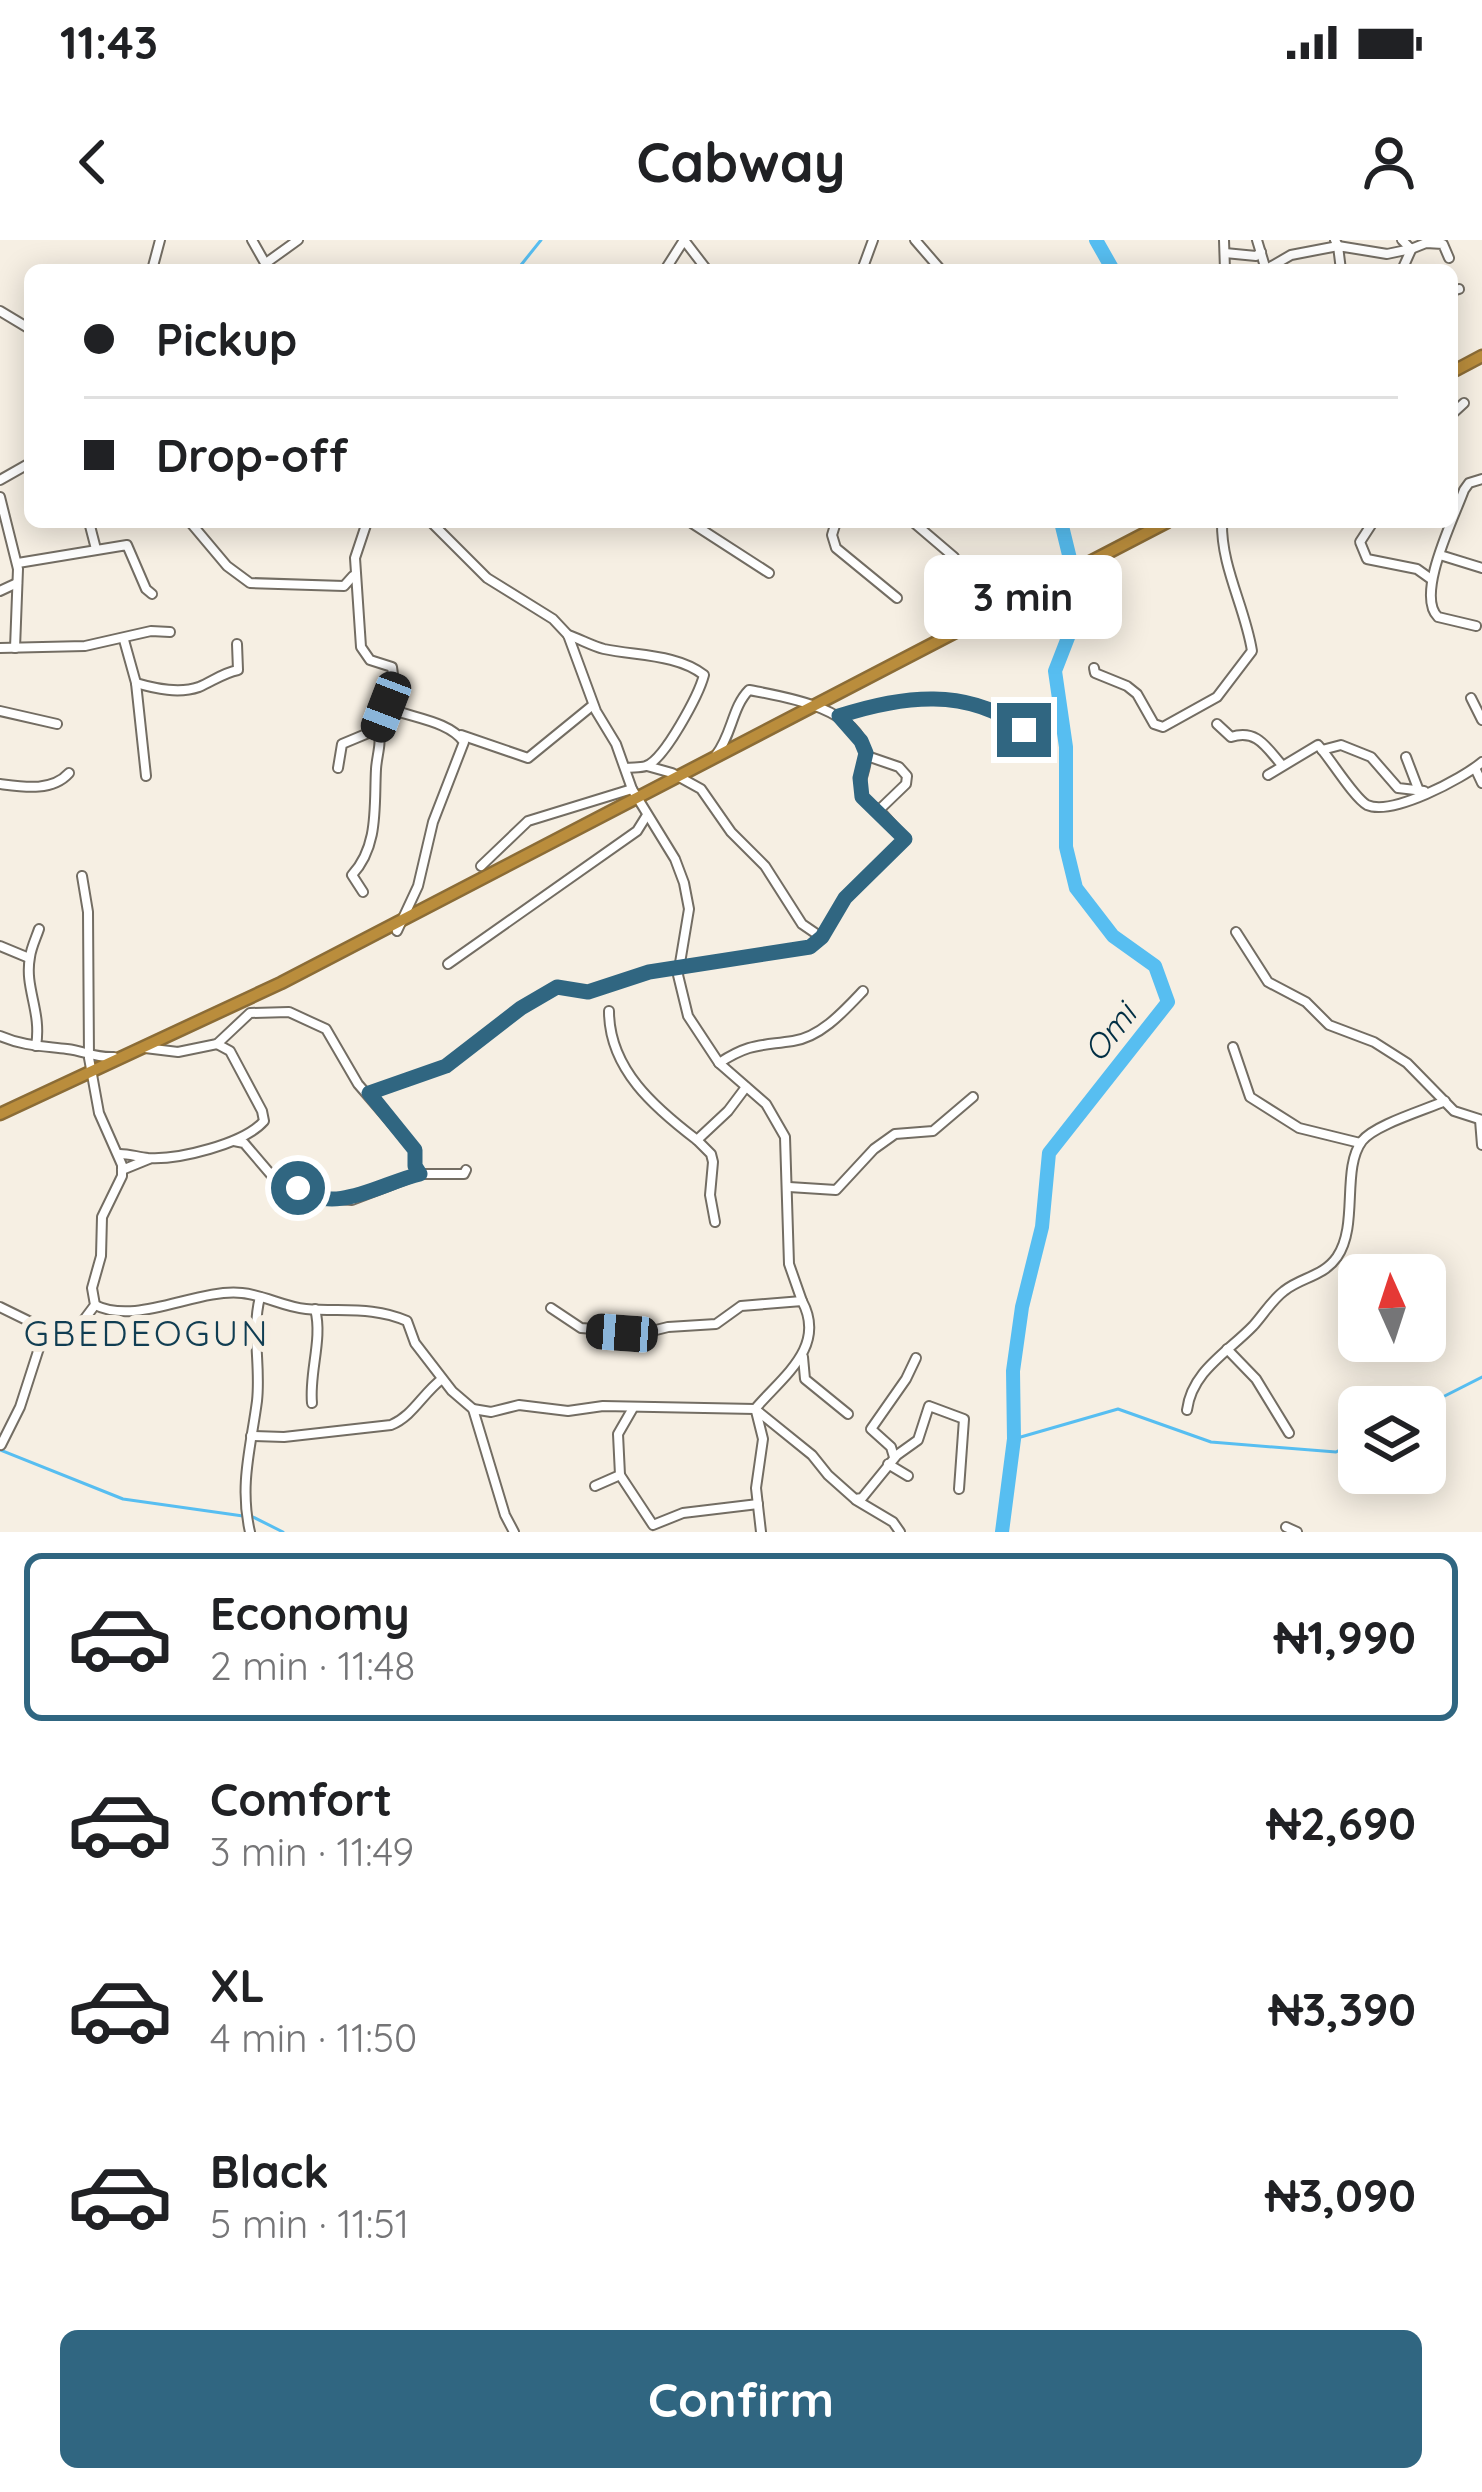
<!DOCTYPE html>
<html lang="en">
<head>
<meta charset="utf-8">
<style>
	:root { --surface:#fff; --page:#f6f6f6; --text:#202124; --muted:#757577; --line:#e0e0e0; --accent:#306681 }
	body { margin:0; font-family:Quicksand,sans-serif; background:var(--page); color:var(--text); height:100vh; display:flex; flex-direction:column; font-size:45px; white-space:nowrap }
	* { box-sizing:border-box; margin:0 }
	p { font-size:39px; color:var(--muted) }
	.icon { flex:none; width:66px; height:66px; fill:none; stroke:currentColor; stroke-width:2; stroke-linecap:round; stroke-linejoin:round }
	.map { position:relative; height:1292px; overflow:hidden }
	.side { display:flex; flex-direction:column; background:var(--surface); flex:1 }
	.side>* { flex:none }
	.top-card { position:absolute; left:24px; top:24px; width:1434px; height:264px; border-radius:18px; box-shadow:0 6px 30px #0003; display:grid; align-content:center; height:264px; padding:0 60px; background:var(--surface) }
	.needle { width:78px; rotate:357deg }
	.controls { position:absolute; left:1338px; top:1014px; display:grid; gap:24px }
	.controls a { display:grid; place-items:center; width:108px; height:108px; border-radius:18px; background:var(--surface); box-shadow:0 6px 30px #0003; font-size:60px }
	.end { position:absolute; width:54px; height:54px; margin:-27px; border:15px solid #306681; background:#fff; box-shadow:0 0 0 6px #fff }
	.from { border-radius:50% }
	.bubble { position:absolute; height:84px; border-radius:18px; background:var(--surface); box-shadow:0 6px 30px #0003; font-size:39px; font-weight:700; line-height:84px; text-align:center }
	.car { position:absolute; width:36px; height:72px; margin:-36px -18px; border-radius:15px; box-shadow:0 0 9px 3px #0007; background:linear-gradient(#222 24%,#8ab4d8 0 40%,#222 0 76%,#8ab4d8 0 86%,#222 0) }
	.top-card b { display:flex; align-items:center; gap:42px; height:114px; font-size:45px }
	.top-card b+b { border-top:3px solid var(--line) }
	.top-card i { width:30px; height:30px; background:var(--text) }
	ul { padding:21px 0 0; list-style:none }
	li { display:flex; align-items:center; gap:36px; height:168px; margin:0 24px 18px; padding:0 36px; border:6px solid transparent; border-radius:18px }
	li div { flex:1 }
	li b { display:block; font-size:45px }
	li em { font-style:normal; font-weight:700 }
	li.active { border-color:var(--accent) }
	li>.icon { width:108px; height:108px; stroke-width:1.5 }
	.button { display:flex; gap:24px; margin-top:auto; padding:24px 60px }
	.button a { flex:1; height:138px; border-radius:18px; background:var(--accent); color:#fff; font-size:48px; font-weight:700; line-height:138px; text-align:center }
	.status { display:flex; justify-content:space-between; align-items:center; height:84px; padding:0 60px; background:var(--surface); direction:ltr }
	.status svg { height:33px; fill:currentColor }
	header { display:flex; justify-content:space-between; align-items:center; height:156px; padding:0 60px; background:var(--surface); font-size:54px; font-weight:700 }
	.map>svg:first-child { display:block }
	.lines { fill:none; stroke-linecap:round; stroke-linejoin:round }
	.stream { stroke:#57bef1; stroke-width:3 }
	.river { stroke:#57bef1; stroke-width:14 }
	.minor-casing { stroke:#736d63; stroke-width:12 }
	.highway-casing { stroke:#8b6c36; stroke-width:15 }
	.minor { stroke:#fff; stroke-width:8 }
	.highway { stroke:#ba8d3c; stroke-width:10 }
	.route { stroke:#306681; stroke-width:15 }
	.labels { text-anchor:middle; dominant-baseline:central; stroke-width:12; stroke-linejoin:round; paint-order:stroke }
	.water-label { font-size:33px; font-style:italic; fill:#002e43; stroke:#f6efe3 }
	.quarter-label { font-size:36px; letter-spacing:3px; fill:#103d52; stroke:#f6efe3 }
</style>
</head>
<body>
<div class="status"><b>11:43</b><svg viewBox="0 0 49 12"><path d="M0 12V9h3v3zM5 12V6h3v6zM10 12V3h3v9zM15 12V0h3v12zM26 1h20v11H26zM47 4h2v5h-2z"/></svg></div>
<header><svg class="icon" aria-label="back" viewBox="0 0 24 24"><path d="M15 5l-7 7 7 7"/></svg>Cabway<svg class="icon" aria-label="person" viewBox="0 0 24 24"><circle cx="12" cy="8" r="4"/><path d="M4 21q1-7 8-7t8 7"/></svg></header>
<div class="map">
<svg width="1482" height="1292" viewBox="0 0 1482 1292">
	<rect width="100%" height="100%" fill="#f6efe3"/>
	<g class="lines">
		<g class="stream">
			<path d="M517,30l24,-30"/>
			<path d="M1423,1167l59,-30"/>
			<path d="M1014,1199l104,-30 93,33 125,10 23,-12"/>
			<path d="M0,1210l123,49 120,17"/>
			<path d="M253,1277l30,15"/>
		</g>
		<g class="river">
			<path d="M1096,0l17,30"/>
			<path d="M1002,1292l12,-93 -1,-68 9,-64 20,-80 7,-74 119,-151 -13,-36 -42,-30 -37,-48 -10,-41v-100l-11,-76 26,-67 -20,-82"/>
		</g>
		<defs>
			<g id="minor">
				<path d="M252,0l17,30"/>
				<path d="M915,0l26,30"/>
				<path d="M1224,0l1,30"/>
				<path d="M1257,0l9,30"/>
				<path d="M1402,0l9,9 15,-6 17,1 6,14"/>
				<path d="M1225,13l31,3 5,-4"/>
				<path d="M266,23l32,-23"/>
				<path d="M152,30l8,-30"/>
				<path d="M665,30l19,-30 23,30"/>
				<path d="M862,30l11,-30"/>
				<path d="M1265,30l26,-15 47,-9 -3,-6"/>
				<path d="M1341,30l-3,-24 49,8 24,-5"/>
				<path d="M1402,30l9,-20"/>
				<path d="M1452,51l7,-2"/>
				<path d="M0,71l30,18"/>
				<path d="M1452,174l12,-11"/>
				<path d="M0,240l30,-17"/>
				<path d="M0,257l18,72 -3,79"/>
				<path d="M89,282l7,27"/>
				<path d="M190,282l37,44 23,17 94,3 9,-10"/>
				<path d="M431,282l56,56 66,41 15,16 28,76 20,33 16,45 43,70 9,24 5,26 -11,66 10,41 31,47 47,41 19,33 4,127 13,37"/>
				<path d="M690,282l79,51"/>
				<path d="M836,282l-4,13 4,13 61,50"/>
				<path d="M913,282l41,35 7,13"/>
				<path d="M1373,282l-13,20 7,17 50,10 14,10"/>
				<path d="M1440,315l42,13"/>
				<path d="M18,323l109,-18 19,44 6,5"/>
				<path d="M0,351l17,-8"/>
				<path d="M1476,386l-38,-9c-23,-22 16,-99 26,-127l5,-7 13,-4"/>
				<path d="M568,395c12,4 24,11 36,14 33,7 73,5 100,26 -5,19 -39,84 -58,91 -6,2 -13,1 -20,2"/>
				<path d="M124,400l12,43 10,93"/>
				<path d="M0,408l85,-2 66,-15 19,1"/>
				<path d="M1094,428l1,5 32,13 10,8 17,30 9,3 54,-30 35,-46c-7,-44 -31,-84 -30,-129"/>
				<path d="M136,443c20,6 43,11 63,4 14,-6 24,-14 39,-17l-1,-26"/>
				<path d="M1471,458l11,22"/>
				<path d="M386,467c24,11 62,13 78,35l-31,80 -15,64 -21,45"/>
				<path d="M0,471l57,13"/>
				<path d="M839,476c52,-17 113,-28 164,-1 16,9 30,23 45,33"/>
				<path d="M1217,484l14,13c26,-8 35,10 50,27"/>
				<path d="M461,495l67,23 65,-53"/>
				<path d="M1322,510l19,-5 30,12 27,31 26,3"/>
				<path d="M716,515c16,-20 16,-48 33,-65 36,7 106,17 116,61 6,24 -22,40 14,59"/>
				<path d="M1406,517l13,34"/>
				<path d="M647,526l25,7 29,16 30,43 34,34 37,58 19,13"/>
				<path d="M338,528l4,-24 36,-15 16,-47 -2,-15 -22,-7 -9,-13 -6,-89 12,-36"/>
				<path d="M1475,528l7,15"/>
				<path d="M1268,535l50,-30c12,13 36,53 49,60 25,11 95,-26 115,-43"/>
				<path d="M0,544c23,3 52,8 69,-11"/>
				<path d="M481,626l47,-45 104,-32"/>
				<path d="M363,652l-11,-17c27,-29 22,-69 24,-106 1,-15 6,-25 2,-40"/>
				<path d="M1236,692l32,50 38,20 23,23 45,17 33,21 47,48 28,9"/>
				<path d="M0,706l29,12"/>
				<path d="M448,724l189,-133 10,-16"/>
				<path d="M609,771c0,58 46,97 88,129l31,-29 18,-24"/>
				<path d="M0,796c23,10 43,10 67,13 18,2 27,9 47,8"/>
				<path d="M36,806c6,-35 -12,-58 -6,-89 1,-9 6,-19 9,-28"/>
				<path d="M1233,807l17,50 49,31 61,15"/>
				<path d="M145,808l33,4 39,-8 33,-31 39,-1 37,17 32,55 57,66v16l5,8"/>
				<path d="M719,823c31,-20 41,-17 74,-22 28,-4 51,-30 70,-50"/>
				<path d="M369,853l77,-27 75,-58 36,-21 31,5 61,-20 161,-25 12,-10 24,-39 59,-59 -26,-29 27,-26 1,-8 -8,-9 -32,-11"/>
				<path d="M1480,880l2,25"/>
				<path d="M697,900l14,14 2,8 -3,33 5,27"/>
				<path d="M234,901l10,2 35,41 20,4 11,9 42,3 68,-26h44l2,-4"/>
				<path d="M120,914c9,0 18,3 28,4 30,2 96,-14 116,-37l-2,-10 -32,-60 -13,-7"/>
				<path d="M122,930l27,-11"/>
				<path d="M789,947l47,3 38,-41 21,-15 38,-3 40,-34"/>
				<path d="M95,1065c42,21 102,-17 147,-12 22,2 42,14 64,16 36,3 67,-3 101,12l8,22 37,48 21,18 32,106 9,17"/>
				<path d="M0,1067l53,26"/>
				<path d="M551,1068l30,20 63,5 24,-6 48,-3 25,-18 61,-5c25,46 -20,76 -47,108"/>
				<path d="M1227,1109l29,30 33,54"/>
				<path d="M803,1117l2,22 43,35"/>
				<path d="M312,1163c-3,-31 11,-64 3,-94"/>
				<path d="M473,1169l18,3 28,-7 49,6 35,-5 152,3 57,46 16,20 27,24 7,-1 35,-43 21,-15 11,-34 35,13 -5,70"/>
				<path d="M1187,1170c5,-39 41,-58 66,-84 10,-11 19,-26 31,-35 17,-14 39,-14 53,-34 22,-32 4,-88 25,-116 12,-16 63,-31 83,-40"/>
				<path d="M756,1171l7,28 -7,49 5,44"/>
				<path d="M251,1196l33,1 107,-12c22,-9 32,-32 51,-46"/>
				<path d="M1,1205l19,-38 20,-62 9,-9 18,-2 10,-5 18,-24 -3,-17 9,-32 1,-39 20,-41v-11l-23,-52 -10,-55 -1,-146 -6,-36"/>
				<path d="M894,1217l-3,-10 -20,-18 35,-50 10,-21"/>
				<path d="M888,1224l20,12"/>
				<path d="M620,1235l33,50 30,-12 75,-9"/>
				<path d="M595,1246l25,-11 -2,-41 15,-26"/>
				<path d="M856,1260l37,22 7,10"/>
				<path d="M1286,1287l11,5"/>
				<path d="M250,1292c-11,-47 1,-85 7,-131 4,-36 -6,-68 3,-104"/>
			</g>
			<g id="highway">
				<path d="M1452,132l30,-16"/>
				<path d="M0,874l281,-131 886,-461"/>
			</g>
		</defs>
		<use href="#minor" class="minor-casing"/>
		<use href="#highway" class="highway-casing"/>
		<use href="#minor" class="minor"/>
		<use href="#highway" class="highway"/>
	</g>
	<g class="lines">
		<path class="route" d="M298,948c37,28 83,-5 122,-14l-5,-8v-16l-46,-57 77,-27 75,-58 36,-21 31,5 61,-20 161,-25 12,-10 23,-39 60,-59 -43,-42 -2,-19 6,-25 -5,-12 -22,-25c62,-20 129,-30 185,14"/>
	</g>
	<g class="labels">
		<g class="water-label">
			<text transform="translate(1109 792) rotate(-52)">Omi</text>
		</g>
		<g class="quarter-label">
			<text x="147" y="1092">GBEDEOGUN</text>
		</g>
	</g>
</svg>
<div class="controls">
<a><svg class="needle" viewBox="-14 -14 28 28"><path d="M0-13l5 13h-10z" fill="#e53935"/><path d="M0 13l5-13h-10z" fill="#757577"/></svg></a>
<a><svg class="icon" aria-label="layers" viewBox="0 0 24 24"><path d="M12 4l9 5-9 5-9-5zM3 14l9 5 9-5"/></svg></a>
</div>
<i class="end from" style="left:298px;top:948px"></i>
<i class="end" style="left:1024px;top:490px"></i>
<div class="bubble" style="left:924px;top:315px;width:198px">3 min</div>
<i class="car" style="left:386px;top:467px;rotate:201deg"></i>
<i class="car" style="left:622px;top:1093px;rotate:274deg"></i>
<div class="top-card">
<b><i class="from"></i>Pickup</b>
<b><i></i>Drop-off</b>
</div>
</div>
<section class="side">
<ul>
<li class="active"><svg class="icon" aria-label="car" viewBox="0 0 24 24"><path d="M5 17H2v-5l4-1 3-4h7l3 4 3 1v5h-3M9 17h6M6 11h13"/><circle cx="7" cy="17" r="2"/><circle cx="17" cy="17" r="2"/></svg><div><b>Economy</b><p>2 min · 11:48</p></div><em>₦1,990</em></li>
<li><svg class="icon" aria-label="car" viewBox="0 0 24 24"><path d="M5 17H2v-5l4-1 3-4h7l3 4 3 1v5h-3M9 17h6M6 11h13"/><circle cx="7" cy="17" r="2"/><circle cx="17" cy="17" r="2"/></svg><div><b>Comfort</b><p>3 min · 11:49</p></div><em>₦2,690</em></li>
<li><svg class="icon" aria-label="car" viewBox="0 0 24 24"><path d="M5 17H2v-5l4-1 3-4h7l3 4 3 1v5h-3M9 17h6M6 11h13"/><circle cx="7" cy="17" r="2"/><circle cx="17" cy="17" r="2"/></svg><div><b>XL</b><p>4 min · 11:50</p></div><em>₦3,390</em></li>
<li><svg class="icon" aria-label="car" viewBox="0 0 24 24"><path d="M5 17H2v-5l4-1 3-4h7l3 4 3 1v5h-3M9 17h6M6 11h13"/><circle cx="7" cy="17" r="2"/><circle cx="17" cy="17" r="2"/></svg><div><b>Black</b><p>5 min · 11:51</p></div><em>₦3,090</em></li>
</ul>
<div class="button"><a>Confirm</a></div>
</section>
</body>
</html>
